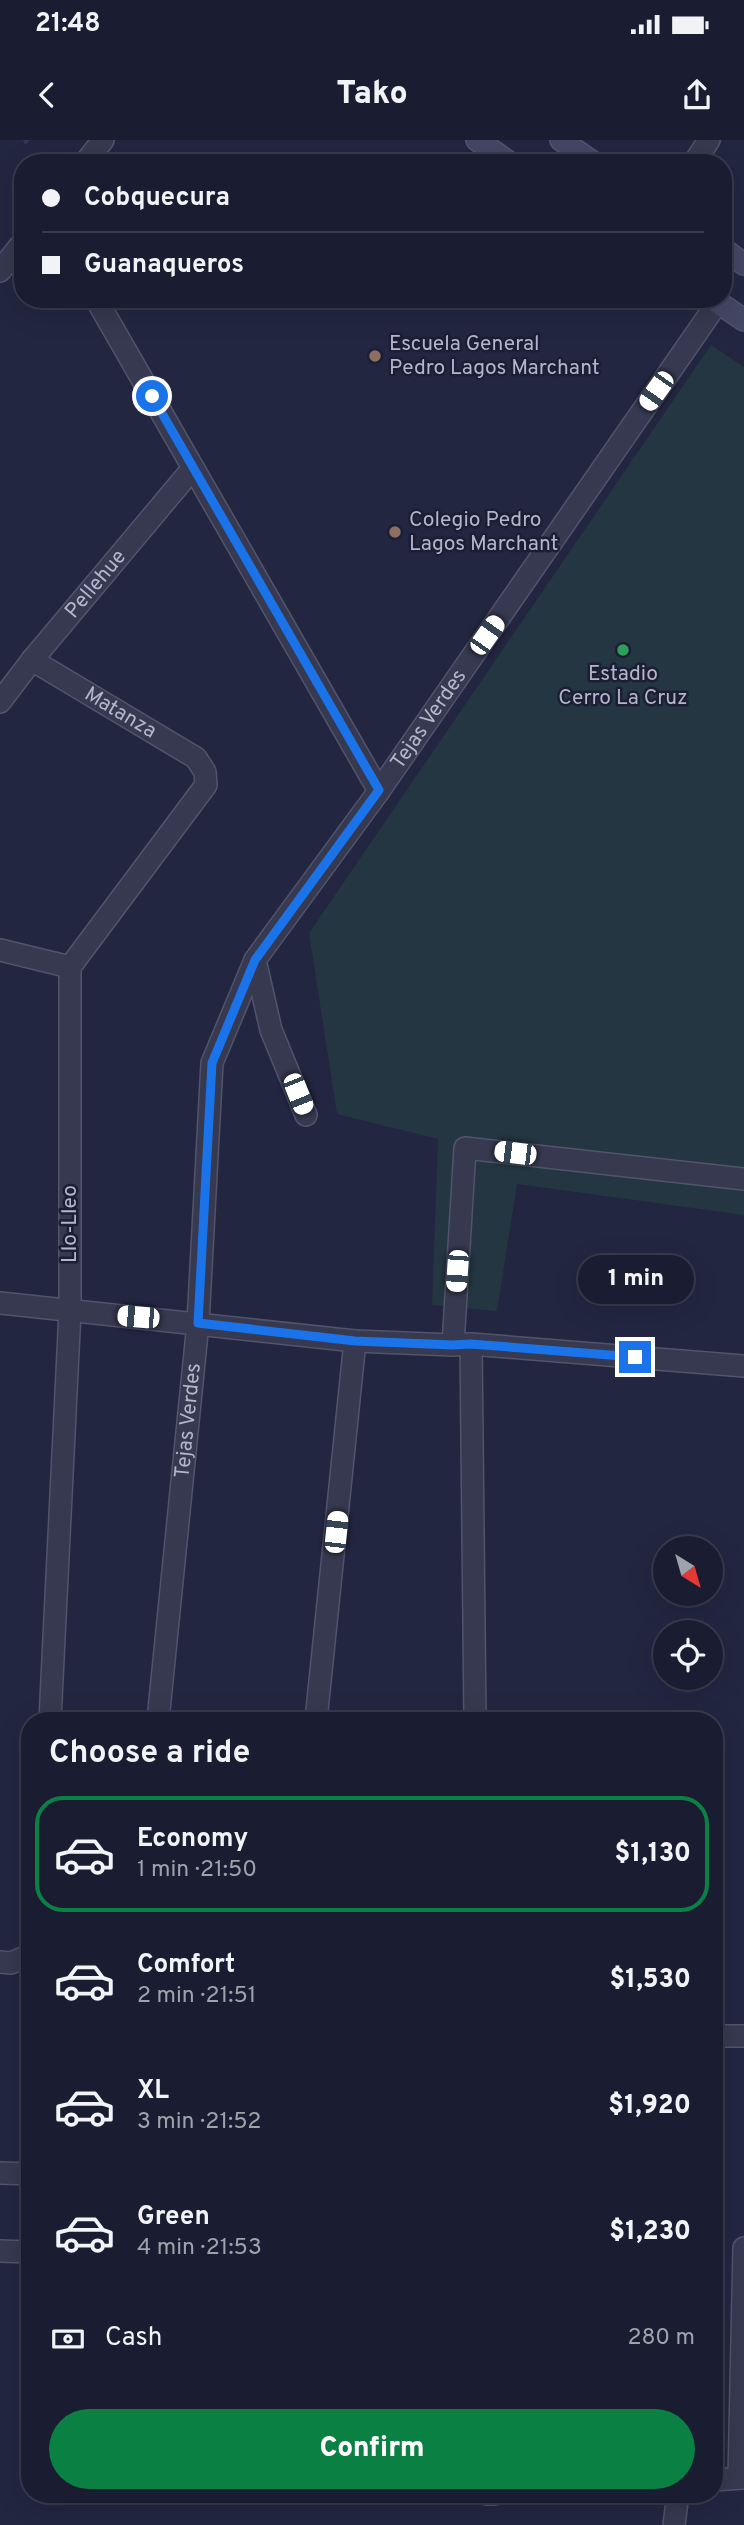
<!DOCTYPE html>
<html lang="en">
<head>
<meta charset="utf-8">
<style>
	:root { --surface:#1a1c31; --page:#232539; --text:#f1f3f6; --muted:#9fa1ab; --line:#383a4d; --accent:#0b8043 }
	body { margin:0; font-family:Overpass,sans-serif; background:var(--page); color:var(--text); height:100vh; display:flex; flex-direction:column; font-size:26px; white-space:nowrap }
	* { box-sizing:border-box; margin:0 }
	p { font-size:23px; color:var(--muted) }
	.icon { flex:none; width:38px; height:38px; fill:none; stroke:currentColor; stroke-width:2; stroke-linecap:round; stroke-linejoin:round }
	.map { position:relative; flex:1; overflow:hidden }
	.drawer { position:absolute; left:21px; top:1572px; width:702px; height:791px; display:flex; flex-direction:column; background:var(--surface); border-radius:28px; box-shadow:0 7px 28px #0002,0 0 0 2px var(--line) }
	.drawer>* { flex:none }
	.hud { position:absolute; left:14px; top:14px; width:718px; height:154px; border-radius:28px; box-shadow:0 7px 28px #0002,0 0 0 2px var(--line); display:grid; align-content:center; height:154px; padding:0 28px; background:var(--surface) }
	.needle { width:46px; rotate:143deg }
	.buttons { position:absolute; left:653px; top:1396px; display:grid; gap:14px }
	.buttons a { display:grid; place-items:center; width:70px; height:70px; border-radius:50%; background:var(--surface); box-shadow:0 7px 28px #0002,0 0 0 2px var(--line); font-size:35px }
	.end { position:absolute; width:32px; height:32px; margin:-16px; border:9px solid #1a73e8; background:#fff; box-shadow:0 0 0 4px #fff }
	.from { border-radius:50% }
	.bubble { position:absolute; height:49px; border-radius:24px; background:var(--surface); box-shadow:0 7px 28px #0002,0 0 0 2px var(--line); font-size:23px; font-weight:800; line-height:49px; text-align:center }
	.car { position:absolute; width:21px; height:42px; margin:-21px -10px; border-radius:9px; box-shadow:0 0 5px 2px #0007; background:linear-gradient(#fff 24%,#345 0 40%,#fff 0 76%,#345 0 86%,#fff 0) }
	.hud b { display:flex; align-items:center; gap:24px; height:66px; font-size:26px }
	.hud b+b { border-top:2px solid var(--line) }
	.hud i { width:18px; height:18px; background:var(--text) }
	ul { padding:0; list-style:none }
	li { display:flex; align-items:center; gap:21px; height:116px; margin:0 14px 10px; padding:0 14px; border:4px solid transparent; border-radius:28px }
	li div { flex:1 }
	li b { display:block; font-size:26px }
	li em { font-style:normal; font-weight:800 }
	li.current { border-color:var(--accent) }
	li>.icon { width:63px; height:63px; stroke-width:1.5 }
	h2 { padding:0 28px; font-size:32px; line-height:84px }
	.pay { display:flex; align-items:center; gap:18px; height:77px; padding:0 28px; font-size:26px }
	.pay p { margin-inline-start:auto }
	.action { display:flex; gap:14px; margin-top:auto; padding:14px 28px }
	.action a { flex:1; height:80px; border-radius:42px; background:var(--accent); color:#fff; font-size:28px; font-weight:800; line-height:80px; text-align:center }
	.status { display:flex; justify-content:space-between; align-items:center; height:49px; padding:0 35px; background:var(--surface); direction:ltr }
	.status svg { height:19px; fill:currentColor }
	header { display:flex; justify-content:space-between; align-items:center; height:91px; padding:0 28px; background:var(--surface); font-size:32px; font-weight:800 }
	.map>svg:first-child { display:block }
	.green { fill:#243641 }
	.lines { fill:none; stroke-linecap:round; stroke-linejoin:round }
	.lane-casing { stroke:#51546b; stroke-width:24 }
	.street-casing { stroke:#51546b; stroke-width:24 }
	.secondary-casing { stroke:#51546b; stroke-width:24 }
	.lane { stroke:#363950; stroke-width:21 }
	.street { stroke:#363950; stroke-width:21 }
	.secondary { stroke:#444764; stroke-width:21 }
	.shaded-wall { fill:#333754 }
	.route { stroke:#1a73e8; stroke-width:9 }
	.education-dot { fill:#8d6e63; stroke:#1b1e35; stroke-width:2.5 }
	.leisure-dot { fill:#2e9e5b; stroke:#1b1e35; stroke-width:2.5 }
	.labels { text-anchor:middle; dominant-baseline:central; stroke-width:5; stroke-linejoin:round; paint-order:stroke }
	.poi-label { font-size:21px; fill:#b3b5cb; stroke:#1b1e35; text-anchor:start }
	.street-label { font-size:21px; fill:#b3b5cb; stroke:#1b1e35 }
</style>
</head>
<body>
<div class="status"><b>21:48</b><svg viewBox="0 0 49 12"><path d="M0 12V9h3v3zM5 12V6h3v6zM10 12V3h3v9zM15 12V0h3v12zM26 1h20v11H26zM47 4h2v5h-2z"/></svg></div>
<header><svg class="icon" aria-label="back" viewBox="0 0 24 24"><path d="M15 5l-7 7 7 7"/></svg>Tako<svg class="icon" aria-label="share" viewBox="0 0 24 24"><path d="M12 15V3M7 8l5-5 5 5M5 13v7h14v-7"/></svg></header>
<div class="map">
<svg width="744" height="2385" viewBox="0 0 744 2385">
	<rect width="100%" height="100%" fill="#222641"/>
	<path class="green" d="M711,205l33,22v848l-227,-31 -20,127 -65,-6 6,-166 -101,-25 -28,-181z"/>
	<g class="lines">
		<defs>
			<g id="lane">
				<path d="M453,1205l12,-197 279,31"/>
				<path d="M316,1580l39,-379"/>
				<path d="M0,2111l30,1"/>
				<path d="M674,2385l4,-31"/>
			</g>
			<g id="street">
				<path d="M85,23l18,-23"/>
				<path d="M694,23l15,-23"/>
				<path d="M0,131l23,-29"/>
				<path d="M96,159l283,492"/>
				<path id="s1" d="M32,520l164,98 9,14 1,13 -136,182v344l-20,409"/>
				<path id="s2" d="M0,562l32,-42 161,-192"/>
				<path d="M0,810l70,17"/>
				<path d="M255,820l16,70 35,85"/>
				<path d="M0,1163l355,38 98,4 18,-1 273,22"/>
				<path d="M471,1204l4,376"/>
				<path id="s3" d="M158,1580l40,-397 14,-260 43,-103 124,-169 339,-489"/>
				<path d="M0,1822l11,1 19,-8"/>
				<path d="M714,1896h30"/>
				<path d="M0,2033l30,1"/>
				<path d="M739,2338l5,-230"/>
				<path d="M714,2340l30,-2"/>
				<path d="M487,2354h7"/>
			</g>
			<g id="secondary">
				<path d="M477,0l33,23"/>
				<path d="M561,0l33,23"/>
				<path d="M723,109l21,15"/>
				<path d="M713,159l31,21"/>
			</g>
		</defs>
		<use href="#lane" class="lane-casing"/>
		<use href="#street" class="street-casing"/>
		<use href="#secondary" class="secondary-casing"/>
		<use href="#lane" class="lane"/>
		<use href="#street" class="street"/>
		<use href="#secondary" class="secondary"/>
	</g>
	<path class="shaded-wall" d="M23,0h7l-5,5z"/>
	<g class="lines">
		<path class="route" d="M152,256l227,394 -124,170 -43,103 -14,260 157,18 98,4 18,-1 164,13"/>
	</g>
	<g class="education-dot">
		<circle cx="375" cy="216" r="7"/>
		<circle cx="395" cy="392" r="7"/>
	</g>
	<circle class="leisure-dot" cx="623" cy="510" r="7"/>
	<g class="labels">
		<g class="poi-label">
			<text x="389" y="204">Escuela General<tspan x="389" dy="24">Pedro Lagos Marchant</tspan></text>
			<text x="409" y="380">Colegio Pedro<tspan x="409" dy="24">Lagos Marchant</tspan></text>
			<text x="623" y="534" text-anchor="middle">Estadio<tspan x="623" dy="24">Cerro La Cruz</tspan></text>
		</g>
		<g class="street-label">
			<text stroke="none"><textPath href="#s2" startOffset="152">Pellehue</textPath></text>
			<text stroke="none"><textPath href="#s1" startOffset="103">Matanza</textPath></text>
			<text stroke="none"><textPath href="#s3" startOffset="1068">Tejas Verdes</textPath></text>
			<text transform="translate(70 1084) rotate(-90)">Llo-Lleo</text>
			<text stroke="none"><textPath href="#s3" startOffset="301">Tejas Verdes</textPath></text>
		</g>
	</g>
</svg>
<div class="buttons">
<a><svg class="needle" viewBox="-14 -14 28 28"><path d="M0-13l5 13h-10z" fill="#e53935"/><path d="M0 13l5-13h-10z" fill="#9fa1ab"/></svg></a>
<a><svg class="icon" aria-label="locate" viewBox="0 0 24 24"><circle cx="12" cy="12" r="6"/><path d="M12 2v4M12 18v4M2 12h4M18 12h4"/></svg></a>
</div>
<i class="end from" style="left:152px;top:256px"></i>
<i class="end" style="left:635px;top:1217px"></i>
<div class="bubble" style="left:578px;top:1115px;width:116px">1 min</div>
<i class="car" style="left:656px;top:251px;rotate:215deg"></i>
<i class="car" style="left:487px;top:495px;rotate:35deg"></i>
<i class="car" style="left:298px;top:954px;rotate:158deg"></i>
<i class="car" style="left:515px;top:1013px;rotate:277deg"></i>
<i class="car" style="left:457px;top:1131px;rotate:184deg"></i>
<i class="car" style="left:138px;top:1177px;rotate:275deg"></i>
<i class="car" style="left:336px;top:1392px;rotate:6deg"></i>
<div class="hud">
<b><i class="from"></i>Cobquecura</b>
<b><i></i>Guanaqueros</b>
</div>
<section class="drawer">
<h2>Choose a ride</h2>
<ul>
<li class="current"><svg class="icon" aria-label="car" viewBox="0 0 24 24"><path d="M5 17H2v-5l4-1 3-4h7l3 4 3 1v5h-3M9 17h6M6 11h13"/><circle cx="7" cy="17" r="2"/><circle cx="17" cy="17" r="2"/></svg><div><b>Economy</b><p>1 min · 21:50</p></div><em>$1,130</em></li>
<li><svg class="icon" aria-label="car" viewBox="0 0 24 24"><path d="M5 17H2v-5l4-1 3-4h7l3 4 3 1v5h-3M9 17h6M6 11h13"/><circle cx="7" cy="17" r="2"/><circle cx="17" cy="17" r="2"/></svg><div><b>Comfort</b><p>2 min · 21:51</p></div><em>$1,530</em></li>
<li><svg class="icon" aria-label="car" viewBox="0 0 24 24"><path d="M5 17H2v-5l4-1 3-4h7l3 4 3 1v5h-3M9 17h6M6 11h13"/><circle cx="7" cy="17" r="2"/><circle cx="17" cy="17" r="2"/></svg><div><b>XL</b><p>3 min · 21:52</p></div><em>$1,920</em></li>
<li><svg class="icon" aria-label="car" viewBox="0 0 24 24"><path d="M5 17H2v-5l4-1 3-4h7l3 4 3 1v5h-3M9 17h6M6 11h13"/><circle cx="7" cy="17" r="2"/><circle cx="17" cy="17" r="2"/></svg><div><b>Green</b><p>4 min · 21:53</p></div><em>$1,230</em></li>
</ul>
<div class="pay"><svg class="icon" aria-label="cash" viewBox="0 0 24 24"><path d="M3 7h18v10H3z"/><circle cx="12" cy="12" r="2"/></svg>Cash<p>280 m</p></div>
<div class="action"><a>Confirm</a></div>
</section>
</div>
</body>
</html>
